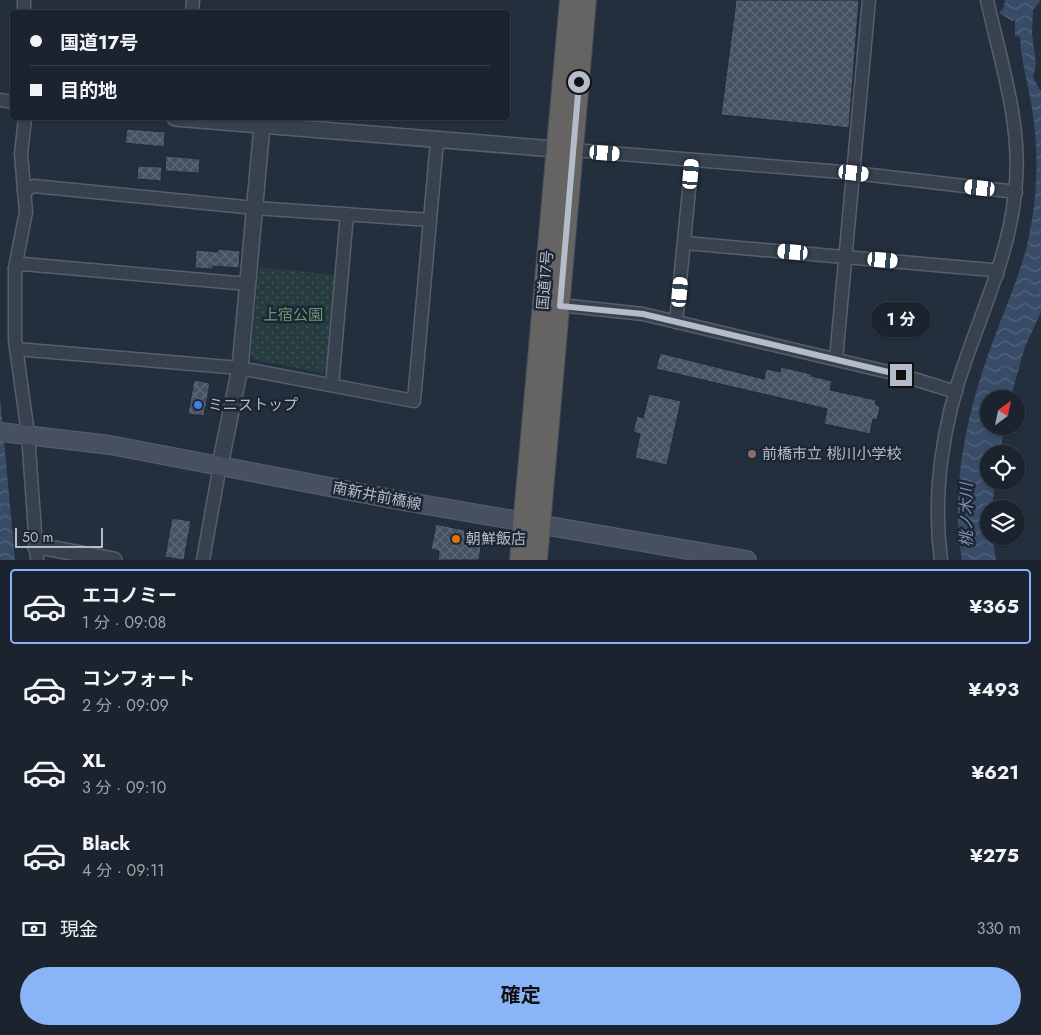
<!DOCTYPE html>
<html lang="ja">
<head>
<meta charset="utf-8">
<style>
	:root { --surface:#1b232e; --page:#282f3a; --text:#f1f3f6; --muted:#a0a4aa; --line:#39404a; --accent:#8ab4f8 }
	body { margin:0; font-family:Jost,"Noto Sans JP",sans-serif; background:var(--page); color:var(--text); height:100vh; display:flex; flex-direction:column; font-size:19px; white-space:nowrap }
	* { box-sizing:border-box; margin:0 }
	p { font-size:16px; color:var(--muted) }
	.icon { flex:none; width:28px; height:28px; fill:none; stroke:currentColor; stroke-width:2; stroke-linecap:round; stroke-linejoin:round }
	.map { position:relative; height:560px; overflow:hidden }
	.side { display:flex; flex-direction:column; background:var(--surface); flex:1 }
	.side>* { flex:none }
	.banner { position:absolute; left:10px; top:10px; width:500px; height:110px; border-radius:5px; box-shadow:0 1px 4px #0004,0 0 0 1px var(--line); display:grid; align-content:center; height:110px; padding:0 20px; background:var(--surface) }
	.needle { width:32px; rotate:33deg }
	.fabs { position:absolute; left:980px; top:390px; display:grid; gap:10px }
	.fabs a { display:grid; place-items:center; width:45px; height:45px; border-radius:50%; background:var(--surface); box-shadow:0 1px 4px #0004,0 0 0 1px var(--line); font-size:25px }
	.scale { position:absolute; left:15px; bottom:12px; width:88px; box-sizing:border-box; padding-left:5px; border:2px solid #b4bcc9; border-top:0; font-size:14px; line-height:18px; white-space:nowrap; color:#b4bcc9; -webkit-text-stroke:4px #1d2633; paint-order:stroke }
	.end { position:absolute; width:22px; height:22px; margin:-11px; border:6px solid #b4bcc9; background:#111; box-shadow:0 0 0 2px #111 }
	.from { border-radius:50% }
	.bubble { position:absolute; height:35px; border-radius:18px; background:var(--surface); box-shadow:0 1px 4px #0004,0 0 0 1px var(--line); font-size:16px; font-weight:700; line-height:35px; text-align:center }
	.car { position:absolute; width:15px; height:30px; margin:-15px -8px; border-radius:6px; box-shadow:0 0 4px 1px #0007; background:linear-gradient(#fff 24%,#345 0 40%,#fff 0 76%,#345 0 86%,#fff 0) }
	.banner b { display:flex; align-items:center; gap:18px; height:48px; font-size:19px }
	.banner b+b { border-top:1px solid var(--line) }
	.banner i { width:12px; height:12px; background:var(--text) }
	ul { padding:9px 0 0; list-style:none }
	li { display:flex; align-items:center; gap:15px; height:75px; margin:0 10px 8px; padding:0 10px; border:2px solid transparent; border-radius:5px }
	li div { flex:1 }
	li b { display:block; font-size:19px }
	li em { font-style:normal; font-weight:700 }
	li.current { border-color:var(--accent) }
	li>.icon { width:45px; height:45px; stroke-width:1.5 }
	.pay { display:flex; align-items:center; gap:12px; height:55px; padding:0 20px; font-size:19px }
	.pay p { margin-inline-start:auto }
	.action { display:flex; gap:10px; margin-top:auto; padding:10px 20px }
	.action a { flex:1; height:58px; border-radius:30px; background:var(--accent); color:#111; font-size:20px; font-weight:700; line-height:58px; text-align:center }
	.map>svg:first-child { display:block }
	.grass { fill:url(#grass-dots) }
	.water { fill:url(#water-waves) }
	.building { fill:url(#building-cross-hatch); stroke:#1f2835 }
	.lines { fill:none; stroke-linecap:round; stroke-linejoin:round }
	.minor-casing { stroke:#565f6c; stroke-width:15 }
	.tertiary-casing { stroke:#565f6c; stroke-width:18 }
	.secondary-casing { stroke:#565f6c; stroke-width:20 }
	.trunk-casing { stroke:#434c59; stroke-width:22 }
	.minor { stroke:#38414e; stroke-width:12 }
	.tertiary { stroke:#38414e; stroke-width:15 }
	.secondary { stroke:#465061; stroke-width:18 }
	.trunk { stroke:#656462; stroke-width:20 }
	.route { stroke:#b4bcc9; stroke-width:6 }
	.shop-dot { fill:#3f7fe0; stroke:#1d2633; stroke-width:2 }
	.education-dot { fill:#8d6e63; stroke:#1d2633; stroke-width:2 }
	.food-dot { fill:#e8710a; stroke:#1d2633; stroke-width:2 }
	.labels { text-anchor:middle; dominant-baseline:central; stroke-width:5; stroke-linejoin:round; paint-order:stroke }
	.street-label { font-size:15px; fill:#b4bcc9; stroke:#1d2633 }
	.park-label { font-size:15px; fill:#6b9a76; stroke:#1d2633 }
	.poi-label { font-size:15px; fill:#b4bcc9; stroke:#1d2633; text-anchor:start }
	.water-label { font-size:16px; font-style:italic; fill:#7c92b1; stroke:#1d2633 }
</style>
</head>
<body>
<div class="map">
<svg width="1041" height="560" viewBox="0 0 1041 560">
	<defs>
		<pattern id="grass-dots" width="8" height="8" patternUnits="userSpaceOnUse" patternTransform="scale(1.25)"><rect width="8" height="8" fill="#263c3f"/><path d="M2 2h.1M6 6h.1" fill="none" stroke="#435659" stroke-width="1.8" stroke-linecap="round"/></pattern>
		<pattern id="water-waves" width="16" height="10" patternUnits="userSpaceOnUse" patternTransform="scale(1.25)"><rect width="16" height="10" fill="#394c67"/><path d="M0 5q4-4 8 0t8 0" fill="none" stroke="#53647b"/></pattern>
		<pattern id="building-cross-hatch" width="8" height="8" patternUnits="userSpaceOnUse" patternTransform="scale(1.25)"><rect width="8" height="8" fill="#455162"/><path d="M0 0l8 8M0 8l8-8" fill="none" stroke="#5d6877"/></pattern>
	</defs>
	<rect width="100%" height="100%" fill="#242f3e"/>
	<path class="grass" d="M259,267l77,8 -9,94 -5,4 -68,-13 -3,-5z"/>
	<g class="water">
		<path d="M1005,0h36l-8,10 -1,23 4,31 -3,13 8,15v220l-16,35 -15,52h-21v27h15l-4,28h-11v27h6l-3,28h-3v27h3l4,24h-34c-13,-75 7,-156 34,-227 12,-32 26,-63 33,-97 8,-38 10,-81 4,-121 -3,-25 -12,-52 -13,-78l-5,-2v-15l-3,1 -13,-8 5,-6z"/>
		<path d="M0,397l15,163h-15z"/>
	</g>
	<g class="building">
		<path d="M736,0h123l-10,128 -128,-13z"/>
		<path d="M127,129l38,3 -1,15 -39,-4z"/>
		<path d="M166,156l34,3 -1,14 -34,-2z"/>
		<path d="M138,166l24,1 -1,14 -24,-2z"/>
		<path d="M218,249l22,2 -1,17 -26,-2v3l-18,-1 1,-18 22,2z"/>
		<path d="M660,353l104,26 2,-10 14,3 1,-5 30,7v2l21,5 -2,9 46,10 -1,4 5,3 -3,13 -4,-1 -3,15 -46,-10 3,-15 -171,-40z"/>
		<path d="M194,380l16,3 -6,33 -16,-2z"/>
		<path d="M649,394l32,7 -14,64 -32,-7 5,-24 -7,-2 4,-16 6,2z"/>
		<path d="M172,518l19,3 -7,39 -19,-3z"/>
		<path d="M436,524l47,10 -4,26h-41l1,-9 -8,-2z"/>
	</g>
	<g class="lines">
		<defs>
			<g id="minor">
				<path d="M24,0v12"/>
				<path d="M192,12l1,-12"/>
				<path d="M0,100l12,2"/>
				<path d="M25,118l-4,36 5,58 -11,56v72l13,94 9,126"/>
				<path d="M573,150l281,23 162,19"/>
				<path d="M24,191l10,-5 221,22 175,12"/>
				<path d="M685,243l307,27 5,5"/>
				<path d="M15,268l8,-4 225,20"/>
				<path d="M560,305l83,9 258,61 55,17"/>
				<path d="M676,322l16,-162"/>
				<path d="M16,349l224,19 174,33 23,-260"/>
				<path d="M836,359l33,-359"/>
				<path d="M332,385l15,-171"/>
				<path d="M203,560l17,-95"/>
				<path d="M941,560c-9,-66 2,-138 25,-201 19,-55 43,-107 49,-166 8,-67 -14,-129 -28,-193"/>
			</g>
			<g id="tertiary">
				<path d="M175,118l392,32"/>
				<path d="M220,465l20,-97 22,-242"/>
				<path d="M36,548l8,-1 70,13"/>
			</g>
			<path id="secondary" d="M0,432l110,13 293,56 344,59"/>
			<g id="trunk">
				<path d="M520,560l50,-560"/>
				<path d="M537,560l49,-560"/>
			</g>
		</defs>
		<use href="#minor" class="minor-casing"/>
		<use href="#tertiary" class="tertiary-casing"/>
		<use href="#secondary" class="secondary-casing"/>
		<use href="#trunk" class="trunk-casing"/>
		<use href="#minor" class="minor"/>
		<use href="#tertiary" class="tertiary"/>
		<use href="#secondary" class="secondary"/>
		<use href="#trunk" class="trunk"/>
	</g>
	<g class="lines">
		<path class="route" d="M579,82l-19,224 83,8 258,61"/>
	</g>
	<circle class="shop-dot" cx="198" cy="405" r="5"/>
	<circle class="education-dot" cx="752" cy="454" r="5"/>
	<circle class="food-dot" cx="456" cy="539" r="5"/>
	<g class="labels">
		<g class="street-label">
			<text transform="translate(545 280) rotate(-85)">国道17号</text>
			<text transform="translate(377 496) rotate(11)">南新井前橋線</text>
		</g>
		<g class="park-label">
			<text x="293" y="315">上宿公園</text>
		</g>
		<g class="poi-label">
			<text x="208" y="405">ミニストップ</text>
			<text x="762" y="454">前橋市立 桃川小学校</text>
			<text x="466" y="539">朝鮮飯店</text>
		</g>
		<g class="water-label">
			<text transform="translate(966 515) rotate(-90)">桃ノ木川</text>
		</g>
	</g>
</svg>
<div class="fabs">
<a><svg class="needle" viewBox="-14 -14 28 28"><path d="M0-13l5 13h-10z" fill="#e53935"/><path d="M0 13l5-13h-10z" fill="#a0a4aa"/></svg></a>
<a><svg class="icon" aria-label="locate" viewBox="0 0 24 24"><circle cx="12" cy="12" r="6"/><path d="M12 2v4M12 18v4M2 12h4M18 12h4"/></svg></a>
<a><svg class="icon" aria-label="layers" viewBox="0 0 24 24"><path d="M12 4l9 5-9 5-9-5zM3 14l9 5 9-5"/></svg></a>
</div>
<div class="scale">50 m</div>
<i class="end from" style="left:579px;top:82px"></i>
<i class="end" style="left:901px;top:375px"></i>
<div class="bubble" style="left:871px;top:302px;width:60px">1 分</div>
<i class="car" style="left:605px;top:153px;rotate:94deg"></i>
<i class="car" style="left:854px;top:173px;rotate:96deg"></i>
<i class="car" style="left:691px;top:174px;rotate:5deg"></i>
<i class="car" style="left:980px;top:188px;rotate:276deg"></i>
<i class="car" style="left:793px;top:252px;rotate:275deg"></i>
<i class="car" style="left:883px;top:260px;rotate:95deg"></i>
<i class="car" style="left:680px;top:292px;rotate:5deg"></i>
<div class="banner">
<b><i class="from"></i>国道17号</b>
<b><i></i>目的地</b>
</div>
</div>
<section class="side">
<ul>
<li class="current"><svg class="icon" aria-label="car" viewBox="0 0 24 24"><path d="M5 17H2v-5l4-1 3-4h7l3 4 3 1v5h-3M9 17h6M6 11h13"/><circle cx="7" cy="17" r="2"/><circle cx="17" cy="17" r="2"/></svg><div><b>エコノミー</b><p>1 分 · 09:08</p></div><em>¥365</em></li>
<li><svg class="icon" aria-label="car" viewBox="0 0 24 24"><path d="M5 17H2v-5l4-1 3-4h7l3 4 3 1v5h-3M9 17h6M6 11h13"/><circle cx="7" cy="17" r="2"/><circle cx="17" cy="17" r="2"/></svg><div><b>コンフォート</b><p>2 分 · 09:09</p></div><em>¥493</em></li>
<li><svg class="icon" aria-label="car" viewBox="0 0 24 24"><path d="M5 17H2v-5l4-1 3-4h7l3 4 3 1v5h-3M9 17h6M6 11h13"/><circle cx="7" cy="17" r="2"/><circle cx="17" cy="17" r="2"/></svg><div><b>XL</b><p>3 分 · 09:10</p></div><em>¥621</em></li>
<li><svg class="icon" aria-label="car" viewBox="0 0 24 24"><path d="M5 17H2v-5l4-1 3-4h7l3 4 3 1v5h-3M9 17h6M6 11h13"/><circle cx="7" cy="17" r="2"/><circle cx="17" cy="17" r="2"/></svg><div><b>Black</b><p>4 分 · 09:11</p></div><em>¥275</em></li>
</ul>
<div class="pay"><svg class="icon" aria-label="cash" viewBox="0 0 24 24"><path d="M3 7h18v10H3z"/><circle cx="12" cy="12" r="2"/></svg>現金<p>330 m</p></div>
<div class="action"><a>確定</a></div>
</section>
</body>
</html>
